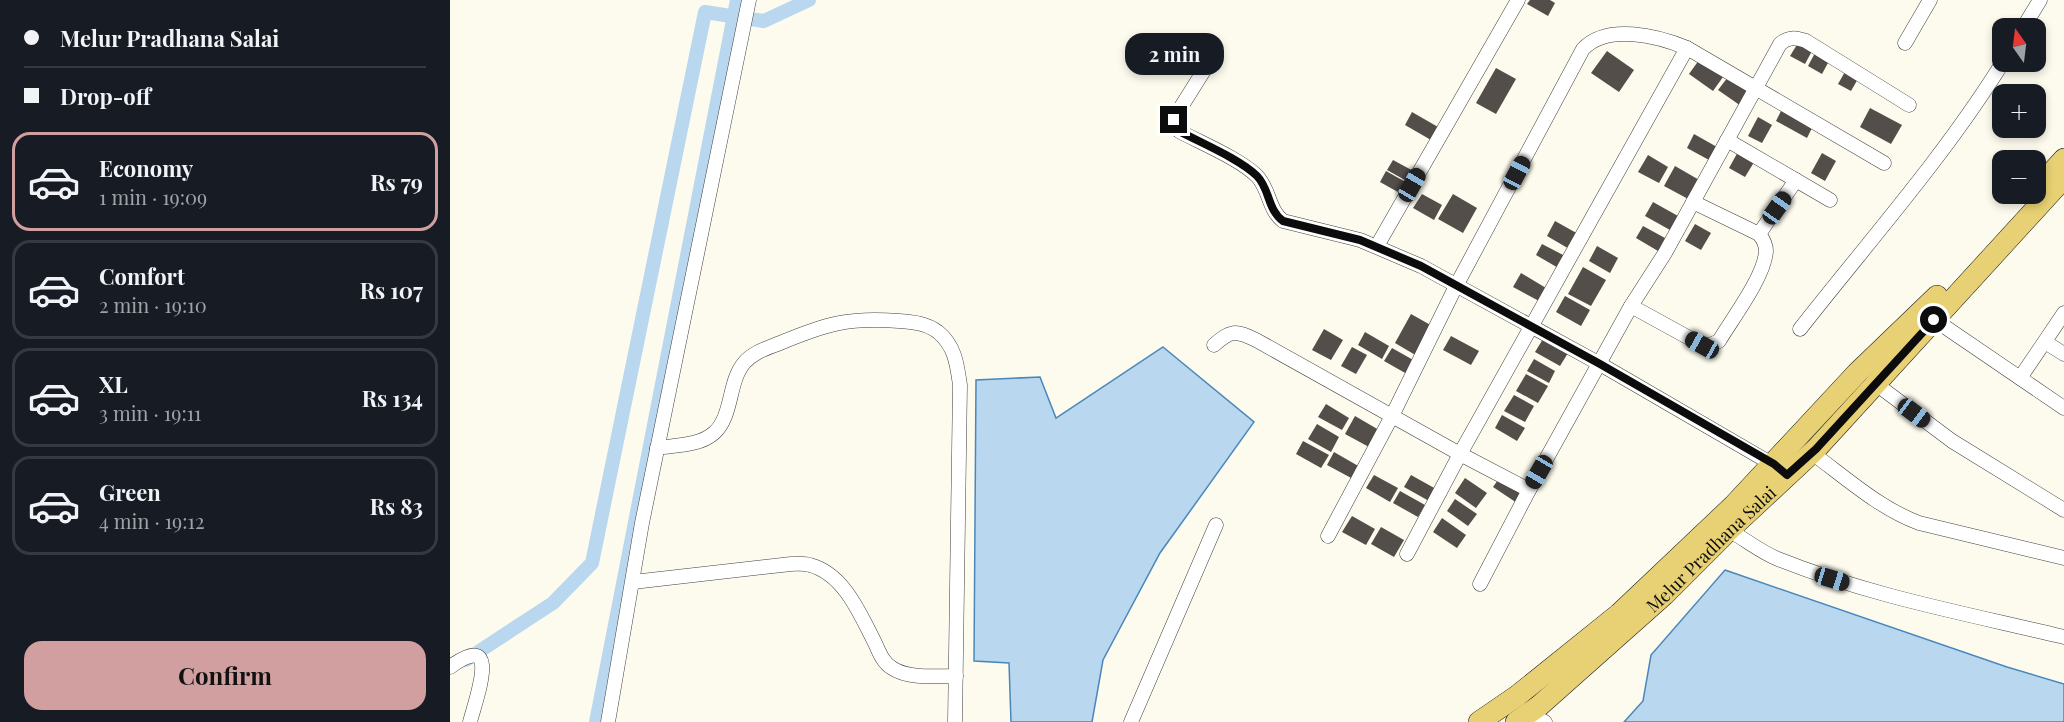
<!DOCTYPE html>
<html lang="en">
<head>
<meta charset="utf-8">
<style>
	:root { --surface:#171b24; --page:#20242c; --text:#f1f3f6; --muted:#9ea1a6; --line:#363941; --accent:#d19fa0 }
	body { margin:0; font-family:"Playfair Display",serif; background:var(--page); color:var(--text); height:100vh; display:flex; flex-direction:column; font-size:22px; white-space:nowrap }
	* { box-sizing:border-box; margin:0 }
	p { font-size:20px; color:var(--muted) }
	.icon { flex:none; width:33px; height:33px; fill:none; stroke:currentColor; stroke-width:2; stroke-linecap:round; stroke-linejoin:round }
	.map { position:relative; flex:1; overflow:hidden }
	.side { display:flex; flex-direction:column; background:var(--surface); width:450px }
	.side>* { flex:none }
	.hud { display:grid; align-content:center; height:132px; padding:0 24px; background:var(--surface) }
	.needle { width:39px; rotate:346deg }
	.controls { position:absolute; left:1542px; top:18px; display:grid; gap:12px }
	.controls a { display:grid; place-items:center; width:54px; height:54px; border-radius:12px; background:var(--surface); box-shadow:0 3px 9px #0003; font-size:30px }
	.end { position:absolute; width:27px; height:27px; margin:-14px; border:8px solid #0c0c0c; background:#fff; box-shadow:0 0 0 3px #fff }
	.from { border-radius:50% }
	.bubble { position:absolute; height:42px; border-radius:18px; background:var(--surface); box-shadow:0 3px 9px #0003; font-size:20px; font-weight:700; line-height:42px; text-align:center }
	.car { position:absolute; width:18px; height:36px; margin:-18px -9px; border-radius:8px; box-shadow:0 0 4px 2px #0007; background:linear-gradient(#222 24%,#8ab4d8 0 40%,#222 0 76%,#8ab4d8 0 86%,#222 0) }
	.hud b { display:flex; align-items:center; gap:21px; height:57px; font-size:22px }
	.hud b+b { border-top:2px solid var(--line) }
	.hud i { width:15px; height:15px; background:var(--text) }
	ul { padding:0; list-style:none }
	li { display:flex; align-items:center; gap:18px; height:99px; margin:0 12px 9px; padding:0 12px; border:3px solid var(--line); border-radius:18px }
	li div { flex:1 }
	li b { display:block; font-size:22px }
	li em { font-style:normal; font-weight:700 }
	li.active { border-color:var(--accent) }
	li>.icon { width:54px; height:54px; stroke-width:1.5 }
	.cta { display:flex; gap:12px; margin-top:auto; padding:12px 24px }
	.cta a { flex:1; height:69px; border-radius:18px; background:var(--accent); color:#111; font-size:24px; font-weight:700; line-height:69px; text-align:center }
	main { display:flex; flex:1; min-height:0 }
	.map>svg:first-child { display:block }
	.water { fill:#b9d7ee; stroke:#4987bb; stroke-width:1.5 }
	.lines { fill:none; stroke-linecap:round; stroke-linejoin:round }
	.canal { stroke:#b9d7ee; stroke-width:14 }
	.building { fill:#534e4a }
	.minor-casing { stroke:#3f3f3f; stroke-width:15 }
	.primary-casing { stroke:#1d1d1d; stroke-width:22 }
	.minor { stroke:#fff; stroke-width:14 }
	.primary { stroke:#e7d174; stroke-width:21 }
	.route { stroke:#0c0c0c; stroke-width:8 }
	.labels { text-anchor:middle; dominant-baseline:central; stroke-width:6; stroke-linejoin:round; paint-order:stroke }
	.street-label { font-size:18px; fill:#0c0c0c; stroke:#fff }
</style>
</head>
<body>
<main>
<section class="side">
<div class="hud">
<b><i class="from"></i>Melur Pradhana Salai</b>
<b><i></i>Drop-off</b>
</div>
<ul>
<li class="active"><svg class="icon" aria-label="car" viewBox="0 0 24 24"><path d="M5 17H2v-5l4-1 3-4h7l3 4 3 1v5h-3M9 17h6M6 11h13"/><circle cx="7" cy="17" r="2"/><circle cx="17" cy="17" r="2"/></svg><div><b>Economy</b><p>1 min · 19:09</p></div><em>Rs 79</em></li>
<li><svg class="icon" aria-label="car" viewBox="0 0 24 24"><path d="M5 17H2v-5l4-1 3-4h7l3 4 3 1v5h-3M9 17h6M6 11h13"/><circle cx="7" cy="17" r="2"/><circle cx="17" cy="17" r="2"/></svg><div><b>Comfort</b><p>2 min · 19:10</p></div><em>Rs 107</em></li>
<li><svg class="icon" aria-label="car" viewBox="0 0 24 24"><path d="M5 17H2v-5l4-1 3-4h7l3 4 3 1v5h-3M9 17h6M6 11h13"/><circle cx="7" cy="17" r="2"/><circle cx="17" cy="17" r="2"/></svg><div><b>XL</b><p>3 min · 19:11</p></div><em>Rs 134</em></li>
<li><svg class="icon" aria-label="car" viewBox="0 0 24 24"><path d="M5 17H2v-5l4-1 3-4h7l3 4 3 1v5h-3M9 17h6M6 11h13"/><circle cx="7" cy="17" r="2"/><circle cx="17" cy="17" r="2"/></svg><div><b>Green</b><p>4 min · 19:12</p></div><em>Rs 83</em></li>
</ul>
<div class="cta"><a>Confirm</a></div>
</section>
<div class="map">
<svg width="1614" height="722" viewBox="0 0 1614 722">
	<rect width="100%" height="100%" fill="#fdfbee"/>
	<g class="water">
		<path d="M713,347l91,75 -94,131 -57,107 -11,62h-81l-2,-59 -35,-2 2,-281 64,-3 16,41z"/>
		<path d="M1275,570l282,97 57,17v38h-440l19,-21 8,-46z"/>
	</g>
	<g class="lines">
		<g class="canal">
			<path d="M16,660l87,-57 39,-40 113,-551 59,9 45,-21"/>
			<path d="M146,722l141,-722"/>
		</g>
	</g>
	<g class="building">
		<path d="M1080,0h20l5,3 -7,13 -21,-12z"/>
		<path d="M1348,43l14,8 -7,13 -15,-8z"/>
		<path d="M1157,51l27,19 -15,22 -28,-19z"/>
		<path d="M1365,53l14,8 -7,13 -14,-8z"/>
		<path d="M1249,60l24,17 -10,14 -24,-17z"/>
		<path d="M1046,68l20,11 -20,35 -20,-11z"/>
		<path d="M1396,70l13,7 -8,14 -13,-7z"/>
		<path d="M1278,77l22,16 -9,13 -23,-16z"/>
		<path d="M1333,107l31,17 -7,14 -31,-17z"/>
		<path d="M1420,108l32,17 -11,19 -31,-17z"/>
		<path d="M962,112l26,15 -7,13 -26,-15z"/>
		<path d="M1308,117l14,8 -10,18 -14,-7z"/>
		<path d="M1244,134l23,13 -8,13 -22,-12z"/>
		<path d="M1289,150l17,9 -11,18 -16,-9z"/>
		<path d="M1372,153l14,8 -11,20 -14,-8z"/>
		<path d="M1198,155l20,12 -9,16 -21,-11z"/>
		<path d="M943,160l24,13 -5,11 -25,-14z"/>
		<path d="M1225,166l26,15 -11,19 -26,-14z"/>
		<path d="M936,171l25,14 -6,11 -25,-14z"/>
		<path d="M972,194l20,11 -8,15 -21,-12z"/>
		<path d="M1003,194l24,14 -14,25 -25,-14z"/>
		<path d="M1203,202l25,14 -8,14 -25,-14z"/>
		<path d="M1105,221l25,14 -9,15 -24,-14z"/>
		<path d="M1245,224l16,9 -10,17 -16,-9z"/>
		<path d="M1193,226l22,12 -7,13 -22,-13z"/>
		<path d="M1092,244l25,13 -7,12 -24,-14z"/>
		<path d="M1147,246l21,12 -8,15 -21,-12z"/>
		<path d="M1133,267l23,13 -15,26 -23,-12z"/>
		<path d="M1071,273l25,15 -7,13 -26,-14z"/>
		<path d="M1115,296l25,14 -9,16 -25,-14z"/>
		<path d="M961,314l23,13 -17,29 -22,-13z"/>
		<path d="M874,329l19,11 -12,20 -19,-10z"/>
		<path d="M915,332l24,14 -7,13 -24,-14z"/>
		<path d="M1001,336l28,15 -8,14 -28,-15z"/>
		<path d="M1093,339l25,14 -8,13 -25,-14z"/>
		<path d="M902,347l15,8 -11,19 -15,-8z"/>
		<path d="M942,348l23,13 -8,13 -23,-13z"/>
		<path d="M1084,359l21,12 -6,12 -22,-12z"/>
		<path d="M1076,374l22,12 -10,17 -22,-12z"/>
		<path d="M1064,395l20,11 -9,16 -21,-11z"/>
		<path d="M876,404l23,14 -7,12 -24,-13z"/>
		<path d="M1052,415l23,13 -8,13 -22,-13z"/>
		<path d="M905,416l24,14 -10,17 -24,-13z"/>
		<path d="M867,424l22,13 -8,15 -23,-13z"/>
		<path d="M853,441l26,14 -8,13 -25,-14z"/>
		<path d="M884,452l26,15 -7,12 -26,-14z"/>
		<path d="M924,475l24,13 -8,14 -24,-14z"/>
		<path d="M961,475l25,14 -7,12 -25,-14z"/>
		<path d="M1050,477l24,16 -7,10 -24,-16z"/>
		<path d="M1015,478l22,15 -11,15 -21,-15z"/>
		<path d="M950,491l25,14 -7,12 -25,-14z"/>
		<path d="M1005,499l22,15 -9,12 -21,-15z"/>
		<path d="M902,516l23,13 -9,16 -24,-13z"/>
		<path d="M992,518l24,17 -9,13 -24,-16z"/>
		<path d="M931,527l23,13 -10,17 -23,-13z"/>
	</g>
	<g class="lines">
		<defs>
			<g id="minor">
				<path d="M1573,28l17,-28"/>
				<path d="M1455,43l25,-43"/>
				<path d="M758,64l-32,51 -1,11 4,5c22,12 61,28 78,45 13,14 11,33 26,45l77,19 61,26 179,98 179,104"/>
				<path d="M1277,140l103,60"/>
				<path d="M1309,234l37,-54"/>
				<path d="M927,246l141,-246"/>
				<path d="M1181,306l71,39h8l9,-4c13,-22 46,-65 47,-90 0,-7 -3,-12 -7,-17l-66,-32"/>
				<path d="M1479,316l135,92"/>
				<path d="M1350,329c69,-88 144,-172 203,-267"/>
				<path d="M1595,342l19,12"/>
				<path d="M764,345c17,-15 21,-15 42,-5l204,114 69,36"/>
				<path d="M1570,378l44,-65"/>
				<path d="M1426,384l76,57 112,69"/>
				<path d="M207,448c19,-3 42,-2 57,-15 19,-17 14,-51 30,-70 9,-11 24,-15 36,-20 46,-19 68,-26 119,-22 14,1 27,2 39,11 17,14 19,32 22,53l-5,337"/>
				<path d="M1362,453c34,25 67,55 107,70l145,35"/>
				<path d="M1272,527c20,9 36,24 56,32 92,37 190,55 286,78"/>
				<path d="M878,536l64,-120 64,-130 127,-237c24,-26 75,-13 104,-1l197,115"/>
				<path d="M957,554l53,-100 227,-406"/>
				<path d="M183,582l158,-18c6,0 13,-1 19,1 34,9 50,49 64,76 5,10 8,21 18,27 16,11 45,8 64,8"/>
				<path d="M1030,584l49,-94 102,-184 34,-53 115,-209c9,-8 16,-6 26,-3l103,64"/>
				<path d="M0,667c53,-39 26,31 20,55"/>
				<path d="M1079,713l16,9"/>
				<path d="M158,722l34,-199 107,-523"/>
				<path d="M681,722l85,-197"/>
			</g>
			<g id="primary">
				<path d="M1590,185l24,-26"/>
				<path d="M1029,722l38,-26 102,-82 115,-109 123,-132 80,-77"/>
				<path id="s1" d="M1066,722l23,-16 125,-111 65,-65 87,-81 248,-271"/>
			</g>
		</defs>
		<use href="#minor" class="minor-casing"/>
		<use href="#primary" class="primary-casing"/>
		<use href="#minor" class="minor"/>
		<use href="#primary" class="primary"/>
	</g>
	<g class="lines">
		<path class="route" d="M724,120l5,11c22,12 61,28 78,45 13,13 10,33 26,45l77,19 61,26 179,98 174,100 13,11 29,-26 118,-129"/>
	</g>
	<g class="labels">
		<g class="street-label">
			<text stroke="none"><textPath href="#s1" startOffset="261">Melur Pradhana Salai</textPath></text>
		</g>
	</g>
</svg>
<div class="controls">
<a><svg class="needle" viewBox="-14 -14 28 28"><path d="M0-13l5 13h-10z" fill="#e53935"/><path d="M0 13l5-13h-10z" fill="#9ea1a6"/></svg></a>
<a>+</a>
<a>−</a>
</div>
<i class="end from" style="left:1484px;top:320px"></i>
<i class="end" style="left:724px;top:120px"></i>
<div class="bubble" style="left:675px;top:33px;width:99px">2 min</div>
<i class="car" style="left:1067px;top:173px;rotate:28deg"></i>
<i class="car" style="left:962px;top:185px;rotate:30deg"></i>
<i class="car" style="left:1327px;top:208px;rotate:35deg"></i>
<i class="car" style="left:1252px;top:345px;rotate:299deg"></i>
<i class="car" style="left:1464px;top:413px;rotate:127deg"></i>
<i class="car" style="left:1089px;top:472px;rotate:210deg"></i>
<i class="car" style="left:1382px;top:579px;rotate:107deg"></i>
</div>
</main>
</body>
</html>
